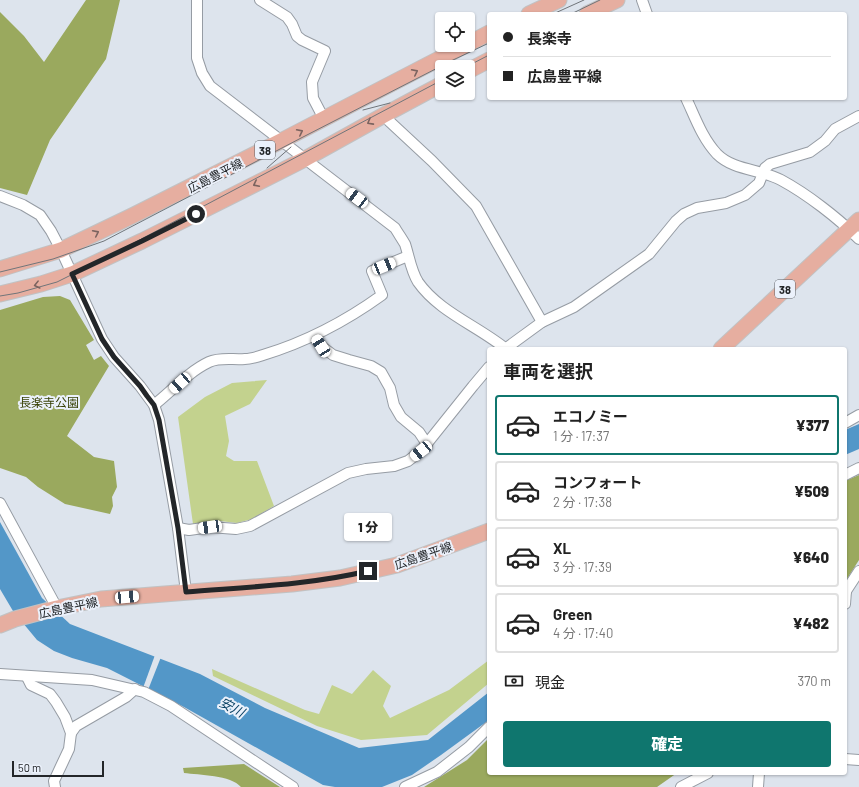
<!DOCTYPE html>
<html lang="ja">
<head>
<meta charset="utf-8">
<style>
	:root { --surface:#fff; --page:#f2f2f2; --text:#222; --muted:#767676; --line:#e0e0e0; --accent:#0f766e }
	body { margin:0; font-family:Barlow,"Noto Sans JP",sans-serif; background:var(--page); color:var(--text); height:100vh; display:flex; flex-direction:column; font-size:15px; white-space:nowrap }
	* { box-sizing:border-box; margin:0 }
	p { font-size:13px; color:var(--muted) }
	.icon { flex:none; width:22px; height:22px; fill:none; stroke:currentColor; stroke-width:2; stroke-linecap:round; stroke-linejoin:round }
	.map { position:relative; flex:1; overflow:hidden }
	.details { position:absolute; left:487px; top:347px; width:360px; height:428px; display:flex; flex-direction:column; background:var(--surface); border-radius:4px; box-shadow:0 1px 3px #0004 }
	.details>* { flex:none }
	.top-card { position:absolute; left:487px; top:12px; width:360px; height:88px; border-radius:4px; box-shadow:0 1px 3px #0004; display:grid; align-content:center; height:88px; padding:0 16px; background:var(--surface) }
	.fabs { position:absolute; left:435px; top:12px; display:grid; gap:8px }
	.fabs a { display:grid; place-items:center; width:40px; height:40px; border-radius:4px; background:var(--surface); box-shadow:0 1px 3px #0004; font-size:20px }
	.scale { position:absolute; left:12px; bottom:10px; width:92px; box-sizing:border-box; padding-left:4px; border:2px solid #232629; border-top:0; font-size:11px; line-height:14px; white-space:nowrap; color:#232629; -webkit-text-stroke:3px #ebf1fb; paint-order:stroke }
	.end { position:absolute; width:18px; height:18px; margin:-9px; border:5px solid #232629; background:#fff; box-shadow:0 0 0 2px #fff }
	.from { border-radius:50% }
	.bubble { position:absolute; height:28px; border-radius:4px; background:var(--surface); box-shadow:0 1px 3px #0004; font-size:13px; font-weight:800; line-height:28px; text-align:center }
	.car { position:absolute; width:12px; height:24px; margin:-12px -6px; border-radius:5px; box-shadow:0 0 3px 1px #0007; background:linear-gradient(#fff 24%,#345 0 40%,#fff 0 76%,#345 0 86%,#fff 0) }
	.top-card b { display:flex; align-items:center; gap:14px; height:38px; font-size:15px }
	.top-card b+b { border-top:1px solid var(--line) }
	.top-card i { width:10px; height:10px; background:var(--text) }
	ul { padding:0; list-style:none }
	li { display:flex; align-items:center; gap:12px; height:60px; margin:0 8px 6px; padding:0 8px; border:2px solid var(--line); border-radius:4px }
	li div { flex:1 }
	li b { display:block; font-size:15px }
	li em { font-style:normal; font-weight:800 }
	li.active { border-color:var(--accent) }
	li>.icon { width:36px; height:36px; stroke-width:1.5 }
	h2 { padding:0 16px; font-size:18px; line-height:48px }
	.pay { display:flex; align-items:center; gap:10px; height:44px; padding:0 16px; font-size:15px }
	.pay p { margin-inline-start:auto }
	.cta { display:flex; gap:8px; margin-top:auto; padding:8px 16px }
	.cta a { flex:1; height:46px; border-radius:4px; background:var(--accent); color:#fff; font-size:16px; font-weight:800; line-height:46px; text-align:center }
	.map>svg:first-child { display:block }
	.green { fill:#c3d28e }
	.forest { fill:#9aa95e }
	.water { fill:#5397c8 }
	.pier { fill:#dde4ed }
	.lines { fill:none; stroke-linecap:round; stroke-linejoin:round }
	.street-casing { stroke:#969ca4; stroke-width:12 }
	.primary-casing { stroke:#c1c2c3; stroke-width:17 }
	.street { stroke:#fff; stroke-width:10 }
	.primary { stroke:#e6aea0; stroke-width:15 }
	.tram { stroke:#70757a; stroke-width:1 }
	.oneway { stroke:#7b635f }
	.route { stroke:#232629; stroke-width:5 }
	.labels { text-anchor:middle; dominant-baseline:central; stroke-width:4; stroke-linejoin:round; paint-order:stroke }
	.shield { fill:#ebf1fb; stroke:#5f6368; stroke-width:1 }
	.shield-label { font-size:11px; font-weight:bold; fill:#232629 }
	.street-label { font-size:12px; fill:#232629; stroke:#ebf1fb }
	.park-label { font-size:12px; fill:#374004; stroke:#ebf1fb }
	.water-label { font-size:13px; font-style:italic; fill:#0d4365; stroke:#ebf1fb }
</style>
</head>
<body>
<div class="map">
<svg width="859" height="787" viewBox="0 0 859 787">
	<rect width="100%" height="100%" fill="#dde4ed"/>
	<g class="green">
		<path d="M267,380l-17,24 -25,12 4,25 -3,15 8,5h23l17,45 -22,13 -15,4 -17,-2 -27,3 -15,-107 27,-20 27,-14z"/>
		<path d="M489,660v23l-62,52 -66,5 -44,-14 -104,-50 -1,-7 93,41 14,4 13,-29 20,9 21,-24 18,16 -8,20 7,12 59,-28z"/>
	</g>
	<g class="forest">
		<path d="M86,0h34l-14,59 -56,81 -23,55 -27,-7v-176l24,24 20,26z"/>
		<path d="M60,296l10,4 24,40 -8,5 8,15 7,-4 8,10 -42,70 27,21 20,4 3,26 -5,10 1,9 -3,8 -45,-10 -27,-17 -12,-10 -26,-9v-158l43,-13z"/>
		<path d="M859,475v85l-14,22v-101z"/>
		<path d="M489,738v35h188l-20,14h-233l43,-27z"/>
		<path d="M244,764l36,23h-39c-10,-12 -42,-12 -57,-14l-1,-5z"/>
	</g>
	<g class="water">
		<path d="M859,424v25l-14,6v-25z"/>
		<path d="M0,522l42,76 28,26 130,50 65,34 94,40 69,-8 61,-48v28l-48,35 -29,20 -30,12h-47l-12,-2 -139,-78 -77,-39 -35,-10 -18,-7 -17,-11 -24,-29 -13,-22z"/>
	</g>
	<path class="pier" d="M155,655l6,2 -13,33 -5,-2z"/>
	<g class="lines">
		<defs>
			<g id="street">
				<path d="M197,0v58l5,15 8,13 185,142c3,5 7,11 10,16 4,12 6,27 13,38 21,30 60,44 88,67"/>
				<path d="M260,0l27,17 5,7 5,12 5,4 23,11 -13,31 1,16 11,21"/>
				<path d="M642,0l5,14"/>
				<path d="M686,98c9,19 16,40 31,56 17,17 44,15 64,26 26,14 57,38 78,59"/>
				<path d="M386,114l3,7 43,40 44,45 66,116"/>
				<path d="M0,196l23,9 17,10 11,16 10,19 41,89 12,18 26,29 14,19 5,15 19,108 8,64"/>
				<path d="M314,336l7,10 12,9 16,5 22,6 10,6 9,16 4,17 7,12 18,15 8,12"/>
				<path d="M505,349l37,-27 32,-15 75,-53 27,-33 8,-7 13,-6 29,-5 19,-8 14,-12 6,-15 5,-4 40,-12 15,-11 10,-12 24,-13"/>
				<path d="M154,405c18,-14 34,-33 55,-43 11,-5 24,-2 36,-3 6,0 12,-2 18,-4 43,-13 83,-34 119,-60l-10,-24 36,-15"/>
				<path d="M845,423l14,-8"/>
				<path d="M845,475l14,-7"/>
				<path d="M0,503l57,105"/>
				<path d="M178,528l11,2 21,-3 26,2 14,-3 98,-53 18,-4 28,-3 14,-5 13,-10 52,-65 16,-19"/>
				<path d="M845,591h1l13,-20"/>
				<path d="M845,604l1,-13"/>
				<path d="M0,674l92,6 52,12 27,14 122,81"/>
				<path d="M27,677l4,8 19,9 6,8 9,15 6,16 -2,16 -15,32 1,6"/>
				<path d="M71,733l5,-7 50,-29 9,-8"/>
				<path d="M845,759l14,1"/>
				<path d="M405,787l32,-15 32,-25 20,-20"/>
				<path d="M681,787l27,-14"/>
				<path d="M758,787l1,-14"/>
			</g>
			<g id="primary">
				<path d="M529,14l30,-14"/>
				<path d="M587,14l30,-14"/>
				<path d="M468,44l21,-11"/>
				<path d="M468,71l21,-11"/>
				<path d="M0,269l61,-19 71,-34 149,-75 185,-96"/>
				<path d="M0,294l41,-10 31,-10 70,-33 163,-82 81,-45 56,-30"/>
				<path d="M721,349l138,-129"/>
				<path d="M0,625l15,-6 42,-11 44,-9 191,-15 48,-6 57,-13 92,-34"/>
			</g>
		</defs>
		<use href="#street" class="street-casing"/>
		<use href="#primary" class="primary-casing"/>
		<use href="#street" class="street"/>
		<use href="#primary" class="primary"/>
		<g class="tram">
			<path d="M553,14l31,-14"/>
			<path d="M571,14l29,-14"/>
			<path d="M466,67l23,-12"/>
			<path d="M363,110l27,-7"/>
			<path d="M267,168l24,-21"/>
			<path d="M0,272l53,-13 51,-18 199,-104 150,-77 36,-17"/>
			<path d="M0,296l18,-3 39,-11 56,-28 329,-174"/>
		</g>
	</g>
	<defs><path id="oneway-chevron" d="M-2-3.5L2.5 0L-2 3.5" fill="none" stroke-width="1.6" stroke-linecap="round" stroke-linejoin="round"/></defs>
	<g class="oneway">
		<use href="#oneway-chevron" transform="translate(415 72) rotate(-27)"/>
		<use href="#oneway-chevron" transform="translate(370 122) rotate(151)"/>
		<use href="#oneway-chevron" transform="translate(300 132) rotate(-27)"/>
		<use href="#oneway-chevron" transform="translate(256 184) rotate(153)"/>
		<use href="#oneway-chevron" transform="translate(96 233) rotate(-26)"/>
		<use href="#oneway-chevron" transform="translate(37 285) rotate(166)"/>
	</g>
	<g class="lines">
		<path class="route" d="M196,214l-54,27 -70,33 30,65 12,18 26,29 7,10 7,9 5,15 19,108 8,64c61,-5 123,-7 182,-21"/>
	</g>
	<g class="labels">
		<g class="shield">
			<rect x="255" y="141" width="20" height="18" rx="3"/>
			<rect x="775" y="280" width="20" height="18" rx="3"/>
		</g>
		<g class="shield-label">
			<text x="265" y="150">38</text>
			<text x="785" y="289">38</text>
		</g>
		<g class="street-label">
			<text transform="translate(215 175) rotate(-27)">広島豊平線</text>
			<text transform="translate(423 555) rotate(-19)">広島豊平線</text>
			<text transform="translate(68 607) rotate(-12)">広島豊平線</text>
		</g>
		<g class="park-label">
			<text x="49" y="402">長楽寺公園</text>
		</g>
		<g class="water-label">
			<text transform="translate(232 707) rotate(28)">安川</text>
		</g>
	</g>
</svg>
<div class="fabs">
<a><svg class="icon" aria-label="locate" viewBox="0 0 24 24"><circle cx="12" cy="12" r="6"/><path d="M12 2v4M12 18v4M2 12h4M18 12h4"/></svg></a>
<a><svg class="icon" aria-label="layers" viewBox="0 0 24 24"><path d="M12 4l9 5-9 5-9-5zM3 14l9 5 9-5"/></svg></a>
</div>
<div class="scale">50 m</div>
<i class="end from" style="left:196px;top:214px"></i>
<i class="end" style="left:368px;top:571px"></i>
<div class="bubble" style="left:344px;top:513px;width:48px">1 分</div>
<i class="car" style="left:357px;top:198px;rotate:307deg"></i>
<i class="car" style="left:384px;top:266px;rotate:68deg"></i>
<i class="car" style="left:321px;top:346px;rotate:328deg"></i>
<i class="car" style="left:180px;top:383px;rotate:228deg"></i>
<i class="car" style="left:421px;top:451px;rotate:231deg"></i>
<i class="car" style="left:210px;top:527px;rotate:262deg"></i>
<i class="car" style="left:127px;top:597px;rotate:85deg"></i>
<div class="top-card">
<b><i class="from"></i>長楽寺</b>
<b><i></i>広島豊平線</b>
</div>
<section class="details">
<h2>車両を選択</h2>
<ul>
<li class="active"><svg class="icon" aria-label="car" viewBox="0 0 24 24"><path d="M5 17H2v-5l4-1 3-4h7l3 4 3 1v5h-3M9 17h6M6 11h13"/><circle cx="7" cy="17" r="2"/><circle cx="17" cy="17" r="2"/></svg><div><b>エコノミー</b><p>1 分 · 17:37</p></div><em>¥377</em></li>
<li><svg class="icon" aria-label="car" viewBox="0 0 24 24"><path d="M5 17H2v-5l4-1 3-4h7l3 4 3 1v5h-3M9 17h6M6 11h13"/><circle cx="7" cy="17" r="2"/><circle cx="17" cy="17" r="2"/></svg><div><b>コンフォート</b><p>2 分 · 17:38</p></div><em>¥509</em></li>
<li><svg class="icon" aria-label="car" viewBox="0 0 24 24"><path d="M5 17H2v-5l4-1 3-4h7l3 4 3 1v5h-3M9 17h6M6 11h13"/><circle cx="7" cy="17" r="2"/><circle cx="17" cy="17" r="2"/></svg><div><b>XL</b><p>3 分 · 17:39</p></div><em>¥640</em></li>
<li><svg class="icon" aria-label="car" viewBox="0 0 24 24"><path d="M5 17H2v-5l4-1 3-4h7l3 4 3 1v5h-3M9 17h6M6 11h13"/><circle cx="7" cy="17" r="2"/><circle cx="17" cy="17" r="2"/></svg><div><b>Green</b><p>4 分 · 17:40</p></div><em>¥482</em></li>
</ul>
<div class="pay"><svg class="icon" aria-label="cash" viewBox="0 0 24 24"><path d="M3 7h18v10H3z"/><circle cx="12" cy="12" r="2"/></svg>現金<p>370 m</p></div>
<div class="cta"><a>確定</a></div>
</section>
</div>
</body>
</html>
